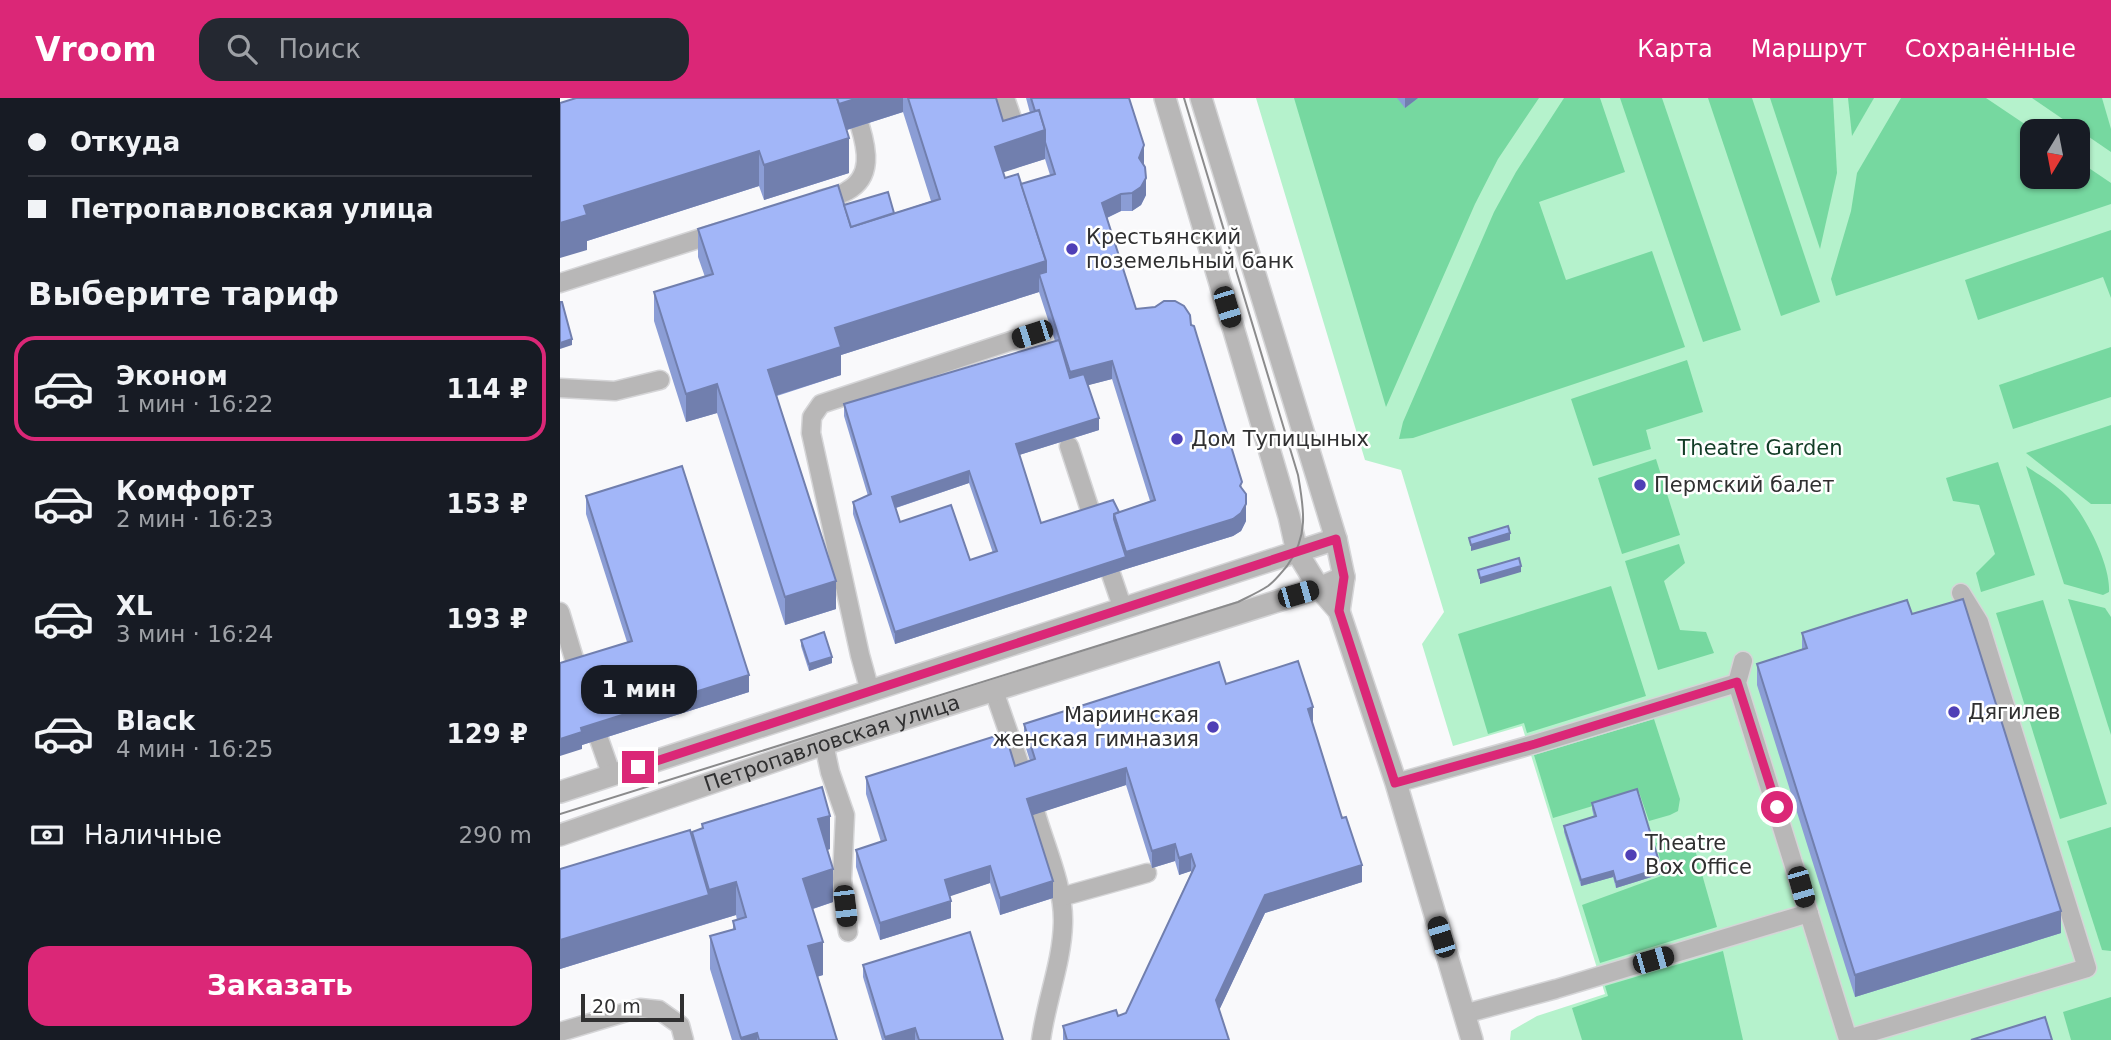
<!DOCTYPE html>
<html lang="ru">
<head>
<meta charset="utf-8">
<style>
	:root { --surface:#171b24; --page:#242831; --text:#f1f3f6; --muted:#9ea1a6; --line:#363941; --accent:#db2777 }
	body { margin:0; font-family:"DejaVu Sans",sans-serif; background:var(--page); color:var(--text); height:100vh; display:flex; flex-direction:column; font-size:26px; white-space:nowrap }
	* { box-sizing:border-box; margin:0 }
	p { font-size:23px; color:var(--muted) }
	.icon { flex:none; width:38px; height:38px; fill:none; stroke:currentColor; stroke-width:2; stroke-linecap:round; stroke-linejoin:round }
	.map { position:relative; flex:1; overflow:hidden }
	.side { display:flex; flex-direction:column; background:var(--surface); width:560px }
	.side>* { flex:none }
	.banner { display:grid; align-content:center; height:154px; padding:0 28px; background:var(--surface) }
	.needle { width:46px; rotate:190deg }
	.tools { position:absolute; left:1460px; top:21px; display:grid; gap:14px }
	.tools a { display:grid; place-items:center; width:70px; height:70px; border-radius:14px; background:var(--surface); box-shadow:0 2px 5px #0004; font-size:35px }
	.scale { position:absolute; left:21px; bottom:18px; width:103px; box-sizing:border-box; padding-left:7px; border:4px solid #303031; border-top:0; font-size:19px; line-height:24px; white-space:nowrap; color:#303031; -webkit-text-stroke:5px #fff; paint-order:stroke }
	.end { position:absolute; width:32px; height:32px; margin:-16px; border:9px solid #db2777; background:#fff; box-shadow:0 0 0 4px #fff }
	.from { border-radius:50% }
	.bubble { position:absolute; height:49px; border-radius:21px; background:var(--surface); box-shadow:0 2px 5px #0004; font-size:23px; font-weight:800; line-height:49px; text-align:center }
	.car { position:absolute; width:21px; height:42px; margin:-21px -10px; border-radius:9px; box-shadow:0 0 5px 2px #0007; background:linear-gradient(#222 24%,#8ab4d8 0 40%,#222 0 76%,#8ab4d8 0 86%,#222 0) }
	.banner b { display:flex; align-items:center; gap:24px; height:66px; font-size:26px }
	.banner b+b { border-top:2px solid var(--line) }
	.banner i { width:18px; height:18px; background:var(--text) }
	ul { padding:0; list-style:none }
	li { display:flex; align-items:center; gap:21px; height:105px; margin:0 14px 10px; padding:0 14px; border:4px solid transparent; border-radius:21px }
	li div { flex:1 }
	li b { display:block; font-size:26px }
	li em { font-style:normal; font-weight:800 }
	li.current { border-color:var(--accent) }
	li>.icon { width:63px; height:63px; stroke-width:1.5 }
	h2 { padding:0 28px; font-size:32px; line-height:84px }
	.pay { display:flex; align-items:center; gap:18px; height:77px; padding:0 28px; font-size:26px }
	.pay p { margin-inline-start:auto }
	.cta { display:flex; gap:14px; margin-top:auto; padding:14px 28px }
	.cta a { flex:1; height:80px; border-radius:21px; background:var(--accent); color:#fff; font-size:28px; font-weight:800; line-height:80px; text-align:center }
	header { display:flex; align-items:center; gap:42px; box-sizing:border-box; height:98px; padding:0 35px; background:var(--accent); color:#fff }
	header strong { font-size:33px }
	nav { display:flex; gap:38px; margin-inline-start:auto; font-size:24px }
	.search { width:490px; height:63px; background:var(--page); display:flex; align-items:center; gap:18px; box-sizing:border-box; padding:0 24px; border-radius:21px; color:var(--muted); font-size:26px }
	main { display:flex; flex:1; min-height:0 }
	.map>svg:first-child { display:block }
	.green { fill:#b5f2cc; fill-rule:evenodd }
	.forest { fill:#76d8a0 }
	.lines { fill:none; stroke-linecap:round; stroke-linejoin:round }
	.service-casing { stroke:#d5d5d7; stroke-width:21 }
	.minor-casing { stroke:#d5d5d7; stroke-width:24 }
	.tertiary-casing { stroke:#d5d5d7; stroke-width:24 }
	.service { stroke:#b8b7b7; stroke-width:18 }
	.minor { stroke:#b8b7b7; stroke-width:21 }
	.tertiary { stroke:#b8b7b7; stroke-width:21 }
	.tram { stroke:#8b8b8c; stroke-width:2 }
	.wall { fill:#8b9dd5; fill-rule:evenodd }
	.shaded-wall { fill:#717fae }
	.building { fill:#a2b6f8; stroke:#717fae; stroke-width:2; fill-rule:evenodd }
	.route { stroke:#db2777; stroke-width:9 }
	.poi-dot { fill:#4f3fb6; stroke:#fff; stroke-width:2.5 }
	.labels { text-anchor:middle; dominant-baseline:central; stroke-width:5; stroke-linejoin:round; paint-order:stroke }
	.poi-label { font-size:21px; fill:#303031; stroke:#fff; text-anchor:start }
	.park-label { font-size:21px; fill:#133d27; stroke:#fff }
	.street-label { font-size:21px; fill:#303031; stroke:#fff }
</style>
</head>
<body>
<header>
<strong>Vroom</strong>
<div class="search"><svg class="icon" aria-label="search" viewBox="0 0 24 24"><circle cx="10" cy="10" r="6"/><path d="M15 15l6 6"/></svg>Поиск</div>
<nav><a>Карта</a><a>Маршрут</a><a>Сохранённые</a></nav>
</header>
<main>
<section class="side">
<div class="banner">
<b><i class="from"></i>Откуда</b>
<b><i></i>Петропавловская улица</b>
</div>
<h2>Выберите тариф</h2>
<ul>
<li class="current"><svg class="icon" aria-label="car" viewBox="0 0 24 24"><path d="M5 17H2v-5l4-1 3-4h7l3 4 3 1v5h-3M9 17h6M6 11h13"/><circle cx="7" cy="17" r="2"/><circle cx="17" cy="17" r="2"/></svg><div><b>Эконом</b><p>1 мин · 16:22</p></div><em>114 ₽</em></li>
<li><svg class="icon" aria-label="car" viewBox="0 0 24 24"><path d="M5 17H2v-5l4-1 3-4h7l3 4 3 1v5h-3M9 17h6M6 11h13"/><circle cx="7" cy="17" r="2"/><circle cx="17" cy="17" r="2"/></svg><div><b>Комфорт</b><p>2 мин · 16:23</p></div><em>153 ₽</em></li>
<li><svg class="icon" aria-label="car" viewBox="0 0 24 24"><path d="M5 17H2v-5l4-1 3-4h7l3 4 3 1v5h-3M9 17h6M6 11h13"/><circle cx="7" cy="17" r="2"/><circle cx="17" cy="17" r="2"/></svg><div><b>XL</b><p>3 мин · 16:24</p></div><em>193 ₽</em></li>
<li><svg class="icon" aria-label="car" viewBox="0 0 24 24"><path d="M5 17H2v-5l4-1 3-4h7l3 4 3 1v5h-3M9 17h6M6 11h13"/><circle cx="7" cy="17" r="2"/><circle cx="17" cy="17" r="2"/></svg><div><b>Black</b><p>4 мин · 16:25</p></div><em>129 ₽</em></li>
</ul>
<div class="pay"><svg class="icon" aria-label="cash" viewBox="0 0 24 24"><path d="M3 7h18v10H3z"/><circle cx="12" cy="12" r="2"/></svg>Наличные<p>290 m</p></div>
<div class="cta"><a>Заказать</a></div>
</section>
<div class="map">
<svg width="1551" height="942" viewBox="0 0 1551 942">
	<rect width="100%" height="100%" fill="#f9f9fb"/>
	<path class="green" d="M696,0h855v942h-601l1,-9 26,-15 68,-22 -83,-268 -69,20 -31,-102 22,-32 -43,-142 -36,-10zM1472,33h45v46h-45z"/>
	<g class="forest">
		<path d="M734,0h245l-41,61 -23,45 -89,203z"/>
		<path d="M1004,0h36l25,74 -86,30 27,78 86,-29 33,96 -272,91 -14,1 4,-17 91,-210 22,-40z"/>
		<path d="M1060,0h42l79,232 -38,12z"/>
		<path d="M1148,0h44l68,204 -39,14z"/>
		<path d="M1210,0h63l4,75 -17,76z"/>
		<path d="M1288,0h26l-22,38z"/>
		<path d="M1341,0h85l49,33h-3v46h45v-17l34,23v21l-275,92 -5,-17 20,-68 6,-38z"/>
		<path d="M1472,0h70l9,31v23z"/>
		<path d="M1551,132v68l-8,-21 -125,43 -13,-40z"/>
		<path d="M1551,249v50l-98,32 -14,-44z"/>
		<path d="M1127,262l16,52 -57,18 5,19 -58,17 -22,-67z"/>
		<path d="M1551,327v79h-20l-65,-51z"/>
		<path d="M1096,361l24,76 -58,19 -24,-76z"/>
		<path d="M1438,364l37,113 -54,17 -5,-19 19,-19 -16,-49 -26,-4 -7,-23z"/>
		<path d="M1466,368c13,9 29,18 40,29 19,19 45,70 43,97l-6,3 -39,-11z"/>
		<path d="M1119,446l6,19 -21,18 16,49 26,2 8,21 -56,17 -33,-109z"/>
		<path d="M1051,488l35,110 -119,37 -3,-10 -36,11 -30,-100z"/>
		<path d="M1508,501l37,9 6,9v118z"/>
		<path d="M1483,502l64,204 -47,15 -64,-206z"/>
		<path d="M1094,621l26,80 -2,12 -8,4 -21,6 -10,-29 -86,26 -19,-63z"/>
		<path d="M1551,729v124l-9,-1 -35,-109z"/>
		<path d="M1117,738l10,2 7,8 23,81 -117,36 -18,-58 82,-30 -8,-32z"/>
		<path d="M1163,853l20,89h-161l-10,-32 36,-12 -3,-10z"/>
		<path d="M1551,899v43h-40l-8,-28z"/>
	</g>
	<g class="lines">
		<defs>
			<g id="service">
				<path d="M445,0l12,35"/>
				<path d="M260,102c9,-3 20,-4 27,-9 26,-14 20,-42 13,-65"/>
				<path d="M0,185l160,-51"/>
				<path d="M0,290l55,3 45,-11"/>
				<path d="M509,348l24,73"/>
				<path d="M551,476l12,35"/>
				<path d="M0,514l19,63"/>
				<path d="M1183,563l-6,22 111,356 239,-71 -108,-346 -18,-29"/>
				<path d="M310,593l-10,-36 -49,-222 1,-16 9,-13 211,-70"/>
				<path d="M434,593l31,89"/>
				<path d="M39,641l13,37"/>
				<path d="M264,646l6,28 15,43 -3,64 6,53"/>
				<path d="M836,685l139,-39 202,-61"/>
				<path d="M476,716c10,34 28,73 27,109 -1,40 -17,78 -22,117"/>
				<path d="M501,799l86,-24"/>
				<path d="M904,916l92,-25 253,-76"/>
				<path d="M0,934l80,-24 19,2 21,15 4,15"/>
			</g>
			<g id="minor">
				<path d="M0,694l776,-253"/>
				<path id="s1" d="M0,737l264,-91 495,-156 25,-11"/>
			</g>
			<g id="tertiary">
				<path d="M605,0l124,418 8,36 22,36 20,23 57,172 76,257"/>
				<path d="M641,0l135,441 8,38 -5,34"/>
			</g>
		</defs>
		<use href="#service" class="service-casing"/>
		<use href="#minor" class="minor-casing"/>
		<use href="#tertiary" class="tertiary-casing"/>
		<use href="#service" class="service"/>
		<use href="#minor" class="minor"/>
		<use href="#tertiary" class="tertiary"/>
		<path class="tram" d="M0,716l678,-212c10,-5 21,-10 30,-16 7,-5 13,-13 19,-20 22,-30 17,-57 11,-91l-114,-377"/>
	</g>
	<g class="wall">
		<path d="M16,0h420l7,23 27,-8 -4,-15h103l15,65 2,32 -5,10 -9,6h-11l-14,7 29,91 55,16 51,163 4,33 -5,10 -8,5 -107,33 -231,75 -42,-130v-12l15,-6 -24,-80v-12l211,-63 -16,-49 -198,63v20l-64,21 59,213 -51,16 -68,-212 -31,9 -32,-101v-29l51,-15 -7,-20v-28l146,-24 50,8 37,-12 -28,-89 -56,18 2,43 -85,27 -5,-14 -172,55v9zM485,61l5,16 -29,9 -16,-6 -2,-6zM552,281l38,122 -31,11 -78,11 -22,-68 80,-25 -11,-45zM409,385l24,70 -23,7 -70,-38 -4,-14z"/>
		<path d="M837,0h21l-13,10z"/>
		<path d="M26,398l163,196 -167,53v4l-22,-85 67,-22 -41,-128z"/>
		<path d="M1352,516l149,319 -206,64 -98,-312v-21l45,-15v-16z"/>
		<path d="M241,542l31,23 -23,8 -8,-25z"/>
		<path d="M666,586l87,40 49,158 -97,31 -46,97 10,30h-166v-14l55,-10 8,-3 65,-140v-2l-12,4 -4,-14 -23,7 -26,-83 -94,30 21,83 -53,17 -10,-32 -41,13 2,22 -71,22 -24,-73v-17l25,-8 -15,-48v-17l149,-11 15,-5 -6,-19v-18z"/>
		<path d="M1032,705l69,71 -45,14 -3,-11 -32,9 -17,-54v-6l30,-9 -2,-8z"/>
		<path d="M142,726l128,25 -3,1 6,52 -20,7 10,66 -6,2 20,63h-105l-22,-71v-33l23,-7v-8l4,-1 -1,-5 -176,54v-100l132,-33v-4l10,-4z"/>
		<path d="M303,867l140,75h-121l-19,-63z"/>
	</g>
	<g class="shaded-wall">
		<path d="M298,0h45v14l-66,21v-28z"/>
		<path d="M845,0h13l-13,10z"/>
		<path d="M485,32v29l-50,16v-28z"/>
		<path d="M289,40v35l-85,27v-35z"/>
		<path d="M584,47v18l-5,13v-18z"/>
		<path d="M199,53v35l-172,55v9l-27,8v-35l24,-17z"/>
		<path d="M586,80v17l-5,10 -9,6v-18z"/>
		<path d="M561,96v17l-19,9v-17z"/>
		<path d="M486,163v29l-7,-16v18l-198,63v20l-73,23v-28l67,-42z"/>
		<path d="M12,241v6l-12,4v-6z"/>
		<path d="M552,263v18l-42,11v-18z"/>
		<path d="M157,286v29l-31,9v-28z"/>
		<path d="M539,320v12l-83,26v-12z"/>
		<path d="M409,373v12l-77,26v-12z"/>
		<path d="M686,406v17l-5,10 -8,5 -107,33 -231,75v-12l231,-75v-5z"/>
		<path d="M950,435v7l-39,11v-6z"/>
		<path d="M961,468v6l-41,12v-6z"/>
		<path d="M276,483v28l-51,16v-28z"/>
		<path d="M272,559v6l-23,8v-7z"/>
		<path d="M189,577v17l-167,53v4l-22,7v-17l21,-11z"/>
		<path d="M753,609v18l-5,-16z"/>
		<path d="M566,670v17l-99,32v-18z"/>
		<path d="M270,718v33l-12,4v-34z"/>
		<path d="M615,746v17l-23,7v-17z"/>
		<path d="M631,756v17l-12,4v-17z"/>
		<path d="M802,767v17l-97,31 -49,104v-17l49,-105z"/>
		<path d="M430,768v17l-45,15v-18z"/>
		<path d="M1101,770v6l-45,14v-6z"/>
		<path d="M273,771v33l-30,10v-33z"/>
		<path d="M1053,773v6l-32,9v-6z"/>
		<path d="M493,783v17l-53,17v-17z"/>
		<path d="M176,784v33l-27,8v-33z"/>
		<path d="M149,797v28l-149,46v-29z"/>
		<path d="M391,803v17l-71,22v-17z"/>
		<path d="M1501,813v22l-206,64v-22z"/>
		<path d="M263,844v33l-15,4v-33z"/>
		<path d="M355,930v12h-30v-3z"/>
		<path d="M197,935v7h-16v-2z"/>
	</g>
	<g class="building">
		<path d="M16,0h261l12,40 -85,27 -5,-14 -175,55 3,9 -27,8v-120z"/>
		<path d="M277,0h21l-19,6z"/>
		<path d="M348,0h88l7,23 36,-11 6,20 -50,17 10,31 13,-4 28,87 -211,67 6,19 -73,23 68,211 -51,16 -68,-213 -31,10 -32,-102 59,-18 -15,-45 140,-44 13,42 89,-28z"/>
		<path d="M471,0h98l15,47 -5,13 6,9 1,11 -5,9 -9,6 -11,1 -19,9 34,106 19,-2 9,-6h11l9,5 6,9 1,10 3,1 3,10 45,146 -2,4 6,8v10l-5,9 -8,6 -107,33 -12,-38 41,-14 -43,-139 -42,11 -31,-98 7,-2v-11l-25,-77 34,-10 -10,-32v-12l-6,-20 -4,1z"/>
		<path d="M328,94l6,21 -43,14 -7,-22z"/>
		<path d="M0,204h2l10,37 -12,4z"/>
		<path d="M499,242l11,38 14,-4 15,44 -83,26 25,79 72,-23 6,12 -5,2v5l12,38 -231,75 -42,-130 18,-8 -27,-90zM409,373l28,80 -27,9 -19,-55 -51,17 -8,-25z"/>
		<path d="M122,368l67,209 -168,53 1,4 -22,7v-76l72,-22 -46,-145z"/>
		<path d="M948,428l2,7 -39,12 -2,-7z"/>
		<path d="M959,460l2,8 -41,12 -2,-8z"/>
		<path d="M1403,501l98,312 -206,64 -98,-311 50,-16 -5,-15 53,-17 52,-16 5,14z"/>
		<path d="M264,534l8,25 -23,7 -8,-24z"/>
		<path d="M738,563l15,46 -5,2 34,109 4,-1 16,48 -97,30 -49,105 13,40h-162l-4,-14 53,-16 2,6 8,-3 69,-147 -4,-12 -12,4 -4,-14 -23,7 -26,-83 -99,31 26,82 -53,17 -10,-32 -45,14 6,21 -71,22 -24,-73 30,-10 -20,-63 139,-44 10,33 20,-7 -11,-35 195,-62 7,22z"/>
		<path d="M262,689l8,29 -12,3 15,50 -30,10 20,63 -15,4 29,94h-78l-2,-7 -16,5 -31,-102 25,-7 -2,-8 13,-4 -10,-35 -27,8 -17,-58 11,-4 -1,-4z"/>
		<path d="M1077,691l24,79 -45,14 -3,-11 -32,9 -17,-54 32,-10 -4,-13z"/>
		<path d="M130,732l19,65 -149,45v-71z"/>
		<path d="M410,834l33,108h-84l-4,-12 -30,9 -22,-72z"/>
		<path d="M1485,919l7,23h-81z"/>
	</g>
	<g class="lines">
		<path class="route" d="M78,669l698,-228 8,38 -5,34 56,172 140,-39 202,-62 40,125"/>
	</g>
	<g class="poi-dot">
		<circle cx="512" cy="151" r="7"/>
		<circle cx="617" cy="341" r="7"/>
		<circle cx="1080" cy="387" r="7"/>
		<circle cx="1394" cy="614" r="7"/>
		<circle cx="653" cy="629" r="7"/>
		<circle cx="1071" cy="757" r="7"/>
	</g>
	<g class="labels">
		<g class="poi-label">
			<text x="526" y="139">Крестьянский<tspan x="526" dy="24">поземельный банк</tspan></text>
			<text x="631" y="341">Дом Тупицыных</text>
			<text x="1094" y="387">Пермский балет</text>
			<text x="1408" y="614">Дягилев</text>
			<text x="639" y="617" text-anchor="end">Мариинская<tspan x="639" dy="24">женская гимназия</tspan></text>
			<text x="1085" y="745">Theatre<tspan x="1085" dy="24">Box Office</tspan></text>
		</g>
		<g class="park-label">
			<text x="1200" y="350">Theatre Garden</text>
		</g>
		<g class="street-label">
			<text stroke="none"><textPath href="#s1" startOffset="287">Петропавловская улица</textPath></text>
		</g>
	</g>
</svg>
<div class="tools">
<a><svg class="needle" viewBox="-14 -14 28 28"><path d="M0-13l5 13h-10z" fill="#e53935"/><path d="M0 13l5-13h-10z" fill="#9ea1a6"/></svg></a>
</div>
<div class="scale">20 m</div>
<i class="end from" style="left:1217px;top:709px"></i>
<i class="end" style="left:78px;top:669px"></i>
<div class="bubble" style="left:21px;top:567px;width:116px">1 мин</div>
<i class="car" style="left:667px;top:209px;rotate:163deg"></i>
<i class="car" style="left:472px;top:236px;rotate:252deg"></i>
<i class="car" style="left:738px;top:496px;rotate:74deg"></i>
<i class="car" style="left:1241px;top:789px;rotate:164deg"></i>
<i class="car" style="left:285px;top:808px;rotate:173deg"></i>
<i class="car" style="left:881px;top:839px;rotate:343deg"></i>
<i class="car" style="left:1093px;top:862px;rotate:74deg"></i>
</div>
</main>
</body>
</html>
